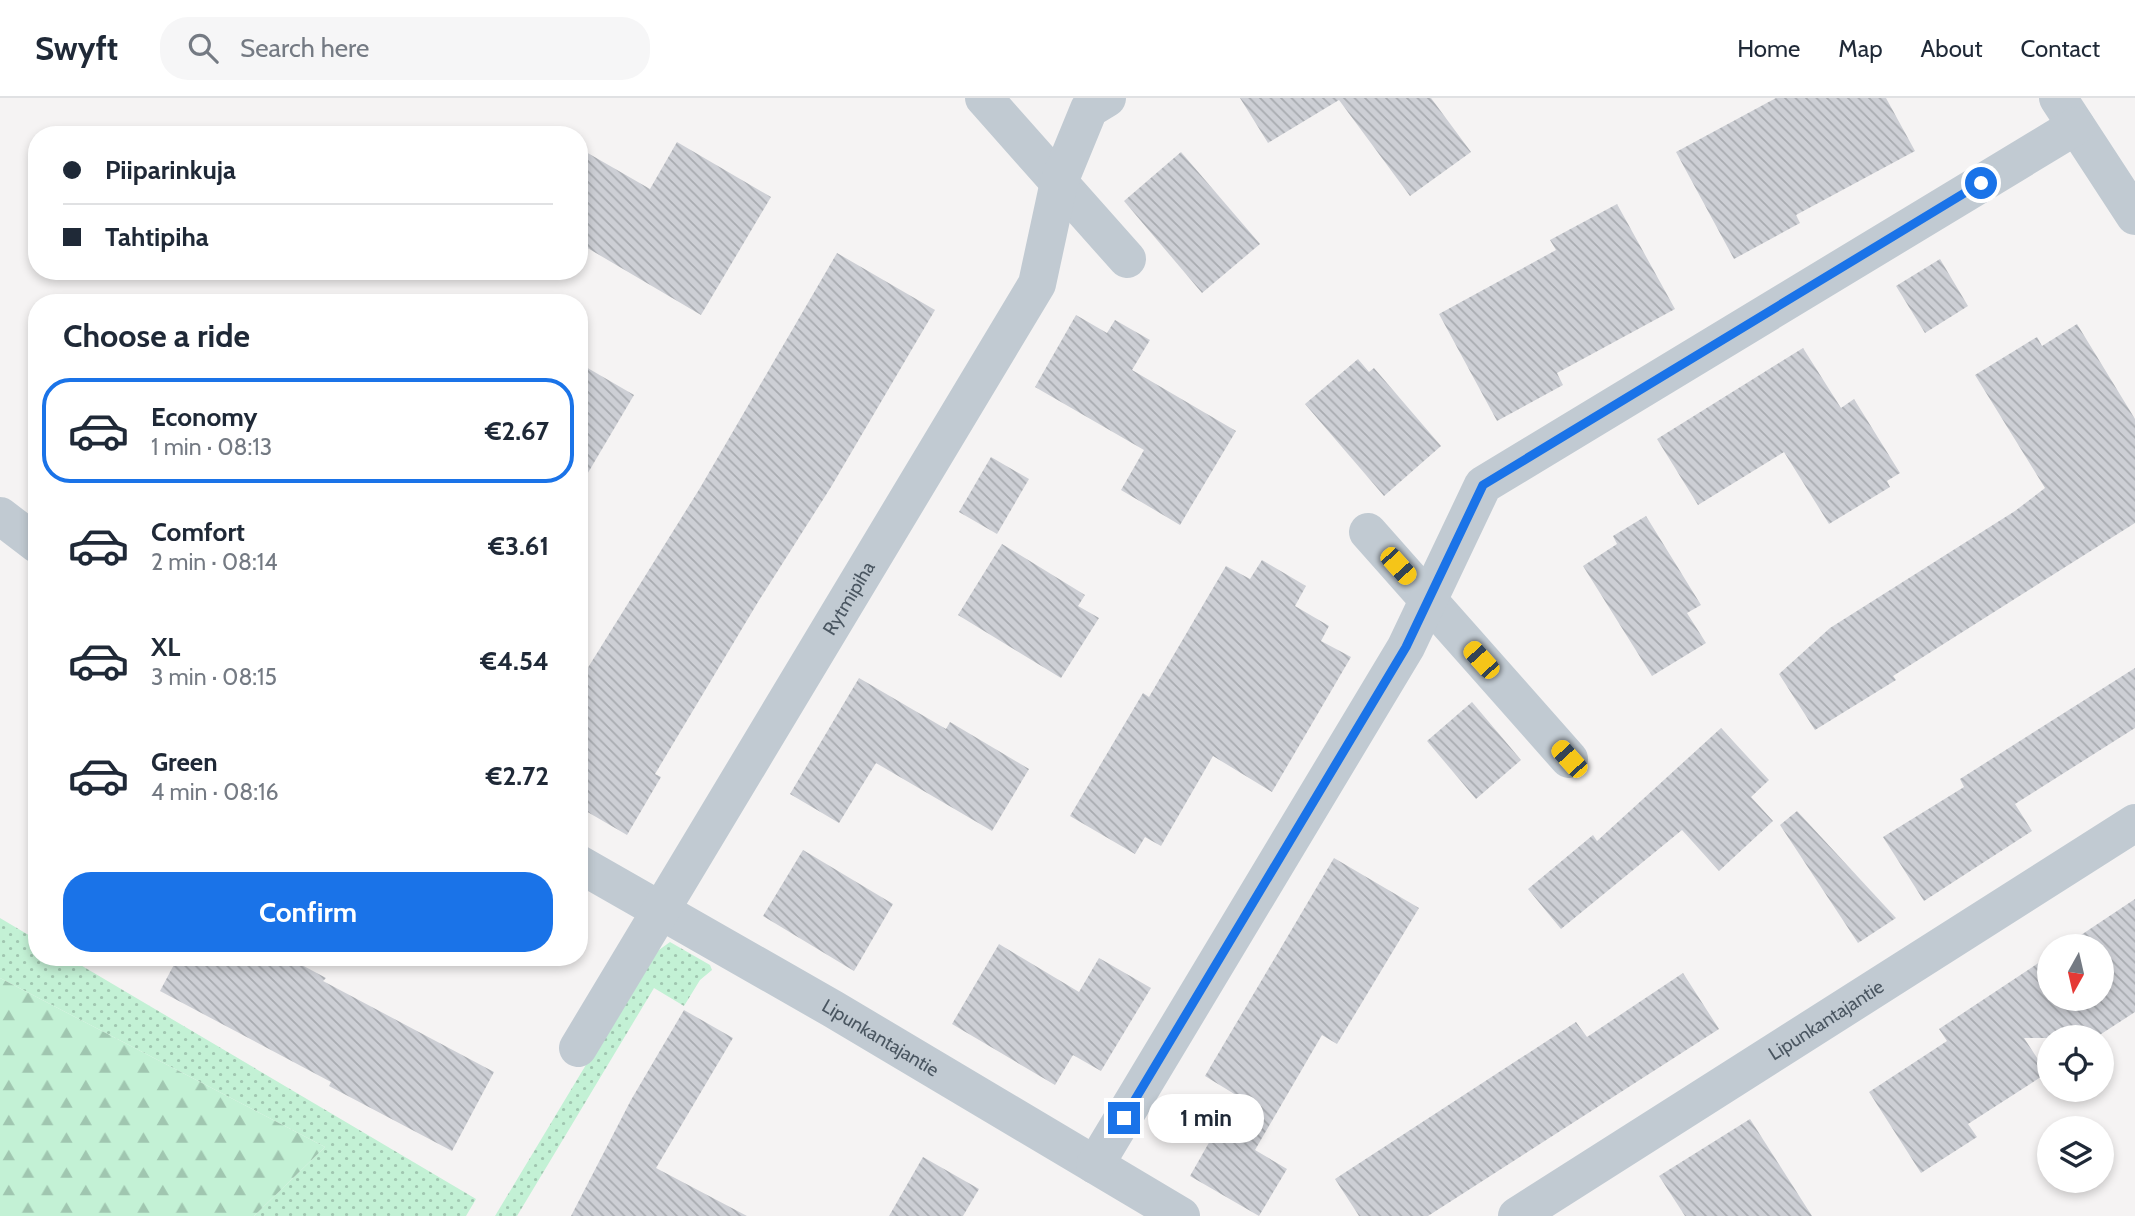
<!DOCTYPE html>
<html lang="en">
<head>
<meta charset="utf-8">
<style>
	:root { --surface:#fff; --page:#f6f6f7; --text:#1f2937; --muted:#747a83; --line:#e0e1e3; --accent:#1a73e8 }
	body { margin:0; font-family:Cabin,sans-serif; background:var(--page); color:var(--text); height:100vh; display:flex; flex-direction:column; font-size:26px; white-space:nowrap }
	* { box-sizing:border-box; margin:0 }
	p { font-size:23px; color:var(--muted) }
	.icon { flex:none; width:38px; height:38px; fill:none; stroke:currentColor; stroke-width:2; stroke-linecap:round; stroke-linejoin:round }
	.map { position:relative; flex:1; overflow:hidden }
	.panel { position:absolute; left:28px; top:196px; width:560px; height:672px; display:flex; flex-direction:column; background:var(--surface); border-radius:28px; box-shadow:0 4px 10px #0003 }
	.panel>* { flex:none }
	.hud { position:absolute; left:28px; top:28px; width:560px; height:154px; border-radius:28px; box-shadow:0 4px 10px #0003; display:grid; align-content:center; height:154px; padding:0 35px; background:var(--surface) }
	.needle { width:46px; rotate:188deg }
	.tools { position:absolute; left:2037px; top:836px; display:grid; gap:14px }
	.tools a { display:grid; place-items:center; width:77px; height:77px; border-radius:50%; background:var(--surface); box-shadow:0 4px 10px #0003; font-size:35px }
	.end { position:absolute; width:32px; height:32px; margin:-16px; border:9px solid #1a73e8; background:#fff; box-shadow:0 0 0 4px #fff }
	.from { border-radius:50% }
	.bubble { position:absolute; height:49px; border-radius:24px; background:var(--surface); box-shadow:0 4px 10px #0003; font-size:23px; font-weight:700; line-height:49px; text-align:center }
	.car { position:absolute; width:21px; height:42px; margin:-21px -10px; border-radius:9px; box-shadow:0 0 5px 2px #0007; background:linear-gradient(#f5c518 24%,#345 0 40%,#f5c518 0 76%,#345 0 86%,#f5c518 0) }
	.hud b { display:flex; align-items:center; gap:24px; height:66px; font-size:26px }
	.hud b+b { border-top:2px solid var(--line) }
	.hud i { width:18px; height:18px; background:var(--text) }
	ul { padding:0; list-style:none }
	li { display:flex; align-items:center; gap:21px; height:105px; margin:0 14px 10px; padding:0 21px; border:4px solid transparent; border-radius:28px }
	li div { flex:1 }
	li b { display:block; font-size:26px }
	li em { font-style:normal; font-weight:700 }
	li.selected { border-color:var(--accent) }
	li>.icon { width:63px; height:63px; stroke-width:1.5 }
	h2 { padding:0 35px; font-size:32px; line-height:84px }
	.button { display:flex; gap:14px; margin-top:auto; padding:14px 35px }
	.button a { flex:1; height:80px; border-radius:28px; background:var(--accent); color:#fff; font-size:28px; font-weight:700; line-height:80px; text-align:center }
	header { display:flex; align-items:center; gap:42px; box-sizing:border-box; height:98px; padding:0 35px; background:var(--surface); border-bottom:2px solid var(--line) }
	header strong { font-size:33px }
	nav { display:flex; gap:38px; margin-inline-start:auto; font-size:24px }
	.search { width:490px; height:63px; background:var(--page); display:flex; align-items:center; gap:18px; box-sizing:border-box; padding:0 24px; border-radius:28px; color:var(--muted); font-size:26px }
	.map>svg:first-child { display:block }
	.grass { fill:url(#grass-dots) }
	.forest { fill:url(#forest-firs) }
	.building { fill:url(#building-back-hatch) }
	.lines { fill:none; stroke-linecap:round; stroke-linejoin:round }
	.minor { stroke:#c1cad2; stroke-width:38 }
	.route { stroke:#1a73e8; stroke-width:9 }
	.labels { text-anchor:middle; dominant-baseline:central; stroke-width:5; stroke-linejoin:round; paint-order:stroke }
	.street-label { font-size:19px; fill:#4a5661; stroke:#fff }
</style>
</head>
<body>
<header>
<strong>Swyft</strong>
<div class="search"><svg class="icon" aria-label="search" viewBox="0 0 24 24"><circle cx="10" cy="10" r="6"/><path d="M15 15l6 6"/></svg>Search here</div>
<nav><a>Home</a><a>Map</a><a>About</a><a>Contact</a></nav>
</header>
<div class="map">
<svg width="2135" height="1118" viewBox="0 0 2135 1118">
	<defs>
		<pattern id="grass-dots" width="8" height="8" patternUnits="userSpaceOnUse" patternTransform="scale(1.75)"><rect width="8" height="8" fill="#c3f1d5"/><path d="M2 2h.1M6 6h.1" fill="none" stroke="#a0c6b0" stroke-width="1.8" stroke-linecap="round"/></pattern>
		<pattern id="forest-firs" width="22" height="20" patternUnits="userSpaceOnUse" patternTransform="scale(1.75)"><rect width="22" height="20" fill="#c3f1d5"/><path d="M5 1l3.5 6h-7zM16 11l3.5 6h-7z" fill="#a0c6b0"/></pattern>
		<pattern id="building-back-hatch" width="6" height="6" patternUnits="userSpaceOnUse" patternTransform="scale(1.75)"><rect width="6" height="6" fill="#cdcfd5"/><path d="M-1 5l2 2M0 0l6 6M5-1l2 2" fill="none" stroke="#a8abb0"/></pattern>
	</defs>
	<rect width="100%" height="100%" fill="#f5f3f3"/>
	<g class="grass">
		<path d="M0,820l37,22v17h30l409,242 -10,17h-212l71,-69 -325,-169z"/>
		<path d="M670,844l40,23 2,5 -12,10 -16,26 -30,-18 -137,228h-22l157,-261z"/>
	</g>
	<path class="forest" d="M0,880l325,169 -71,69h-254z"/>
	<g class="building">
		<path d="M1240,0h191l40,54 -61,44 -71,-96 -71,43z"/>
		<path d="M1776,0h110l29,53 -119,64 4,8 -66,36 -58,-107z"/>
		<path d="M677,44l94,55 -70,118 -122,-72v-95l71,41z"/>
		<path d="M1181,54l79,92 -58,49 -78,-92z"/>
		<path d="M1617,106l58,105 -118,64 6,12 -66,36 -58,-107 117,-64 -6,-10z"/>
		<path d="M837,155l98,57 -104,177 -73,115 -103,172 6,3 -34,58 -48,-28v-125l121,-194z"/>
		<path d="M1940,161l28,47 -43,27 -29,-47z"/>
		<path d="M1076,217l31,18 8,-13 35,20 -18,30 104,61 -56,94 -59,-35 23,-40 -109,-63z"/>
		<path d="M2077,226l58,95v104l-242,153 3,4 -81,50 -36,-56 51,-46 185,-117 30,-23 -70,-113 62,-38 5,9z"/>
		<path d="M1803,250l38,60 13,-9 46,74 -13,8 3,6 -61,37 -45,-72 -86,53 -41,-66z"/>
		<path d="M1358,261l11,13 5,-4 67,78 -57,50 -79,-92z"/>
		<path d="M579,265l55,32 -55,93z"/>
		<path d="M991,359l38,22 -32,55 -38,-22z"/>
		<path d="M1646,418l55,89 -14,8 19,30 -54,33 -69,-110 34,-22 -4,-8z"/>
		<path d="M1002,446l83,51 -7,11 21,12 -38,60 -103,-63z"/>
		<path d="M1262,462l44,26 -11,20 34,20 -8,15 30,16 -79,135 -59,-36 -52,90 -16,-9 -10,17 -65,-38 73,-123 6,4 77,-131 24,13z"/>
		<path d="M2135,570v60l-120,76 17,27 -108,70 -41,-64 81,-50 -4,-8z"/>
		<path d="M859,580l87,51 4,-7 79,47 -37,62 -116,-68 -37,60 -49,-29z"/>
		<path d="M1472,604l49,58 -45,39 -49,-58z"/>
		<path d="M1721,630l48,52 -18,17 22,24 -54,50 -37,-41 -121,99 -33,-40 65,-54 4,6z"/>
		<path d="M1797,713l99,107 -38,25 -78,-118z"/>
		<path d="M803,752l90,54 -39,67 -91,-55z"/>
		<path d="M1334,760l85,50 -82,136 -15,-9 -67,115 32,19 -28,47 -69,-40 46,-81 -31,-19z"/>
		<path d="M2135,801v113l-40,26h-71l23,35 -79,51 9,13 -56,36 -52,-81 78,-51 -8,-12 110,-73v43h53v-52h-39z"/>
		<path d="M999,846l80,48 20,-34 52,30 -50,83 -28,-16 -18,30 -103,-61z"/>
		<path d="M178,859h109l39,21 -3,3 171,91 -42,79 -123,-65 2,-4 -171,-91z"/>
		<path d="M1683,875l36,56 -291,187h-69l-24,-37 241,-157 11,15z"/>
		<path d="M684,912l49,28 -77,130 91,48h-176l60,-116z"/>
		<path d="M1750,1021l62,97h-127l-26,-40z"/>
		<path d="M923,1059l56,32 -16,27h-74z"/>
	</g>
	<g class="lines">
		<g class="minor">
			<path d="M984,0l143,161"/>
			<path d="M2058,0l77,118"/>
			<path d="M0,418l37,28"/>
			<path d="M1368,434l201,227"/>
			<path id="s1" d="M579,766l254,145 348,207"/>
			<path id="s2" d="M578,950l459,-764 22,-102 30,-73 18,-11"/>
			<path d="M1095,1067l311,-518 77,-162 593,-359"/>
			<path id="s3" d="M1517,1118l618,-393"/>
		</g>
	</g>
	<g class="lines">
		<path class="route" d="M1124,1020l282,-471 77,-162 498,-302"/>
	</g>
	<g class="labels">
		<g class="street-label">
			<text stroke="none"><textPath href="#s2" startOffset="525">Rytmipiha</textPath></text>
			<text stroke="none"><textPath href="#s3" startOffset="366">Lipunkantajantie</textPath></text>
			<text stroke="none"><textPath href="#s1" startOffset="348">Lipunkantajantie</textPath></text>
		</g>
	</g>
</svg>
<div class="tools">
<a><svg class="needle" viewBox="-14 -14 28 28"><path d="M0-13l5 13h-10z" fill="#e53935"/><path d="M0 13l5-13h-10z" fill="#747a83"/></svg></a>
<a><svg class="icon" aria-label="locate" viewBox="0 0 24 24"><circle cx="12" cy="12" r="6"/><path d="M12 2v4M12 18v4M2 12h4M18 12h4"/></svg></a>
<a><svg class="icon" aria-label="layers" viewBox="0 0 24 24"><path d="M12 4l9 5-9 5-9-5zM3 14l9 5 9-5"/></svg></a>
</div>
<i class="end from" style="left:1981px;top:85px"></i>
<i class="end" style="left:1124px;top:1020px"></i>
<div class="bubble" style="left:1148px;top:996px;width:116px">1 min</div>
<i class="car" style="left:1398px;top:468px;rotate:138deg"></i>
<i class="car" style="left:1481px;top:562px;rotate:318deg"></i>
<i class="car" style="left:1569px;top:661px;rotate:318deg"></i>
<div class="hud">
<b><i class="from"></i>Piiparinkuja</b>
<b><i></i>Tahtipiha</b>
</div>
<section class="panel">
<h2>Choose a ride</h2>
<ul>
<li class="selected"><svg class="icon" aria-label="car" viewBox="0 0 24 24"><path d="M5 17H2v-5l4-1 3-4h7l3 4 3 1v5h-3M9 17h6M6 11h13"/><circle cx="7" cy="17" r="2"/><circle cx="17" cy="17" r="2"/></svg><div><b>Economy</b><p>1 min · 08:13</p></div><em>€2.67</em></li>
<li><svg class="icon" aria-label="car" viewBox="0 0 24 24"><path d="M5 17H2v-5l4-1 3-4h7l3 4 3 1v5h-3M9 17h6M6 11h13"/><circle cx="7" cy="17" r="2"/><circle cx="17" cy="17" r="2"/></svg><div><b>Comfort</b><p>2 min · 08:14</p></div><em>€3.61</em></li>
<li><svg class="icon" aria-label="car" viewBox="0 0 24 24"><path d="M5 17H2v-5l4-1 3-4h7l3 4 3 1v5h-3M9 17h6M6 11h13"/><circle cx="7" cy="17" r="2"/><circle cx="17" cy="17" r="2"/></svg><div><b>XL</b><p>3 min · 08:15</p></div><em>€4.54</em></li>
<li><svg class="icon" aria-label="car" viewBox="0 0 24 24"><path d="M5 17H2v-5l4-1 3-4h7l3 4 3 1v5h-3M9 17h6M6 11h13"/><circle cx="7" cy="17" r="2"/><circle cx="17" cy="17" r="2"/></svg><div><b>Green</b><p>4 min · 08:16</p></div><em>€2.72</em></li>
</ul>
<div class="button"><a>Confirm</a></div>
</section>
</div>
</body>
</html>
